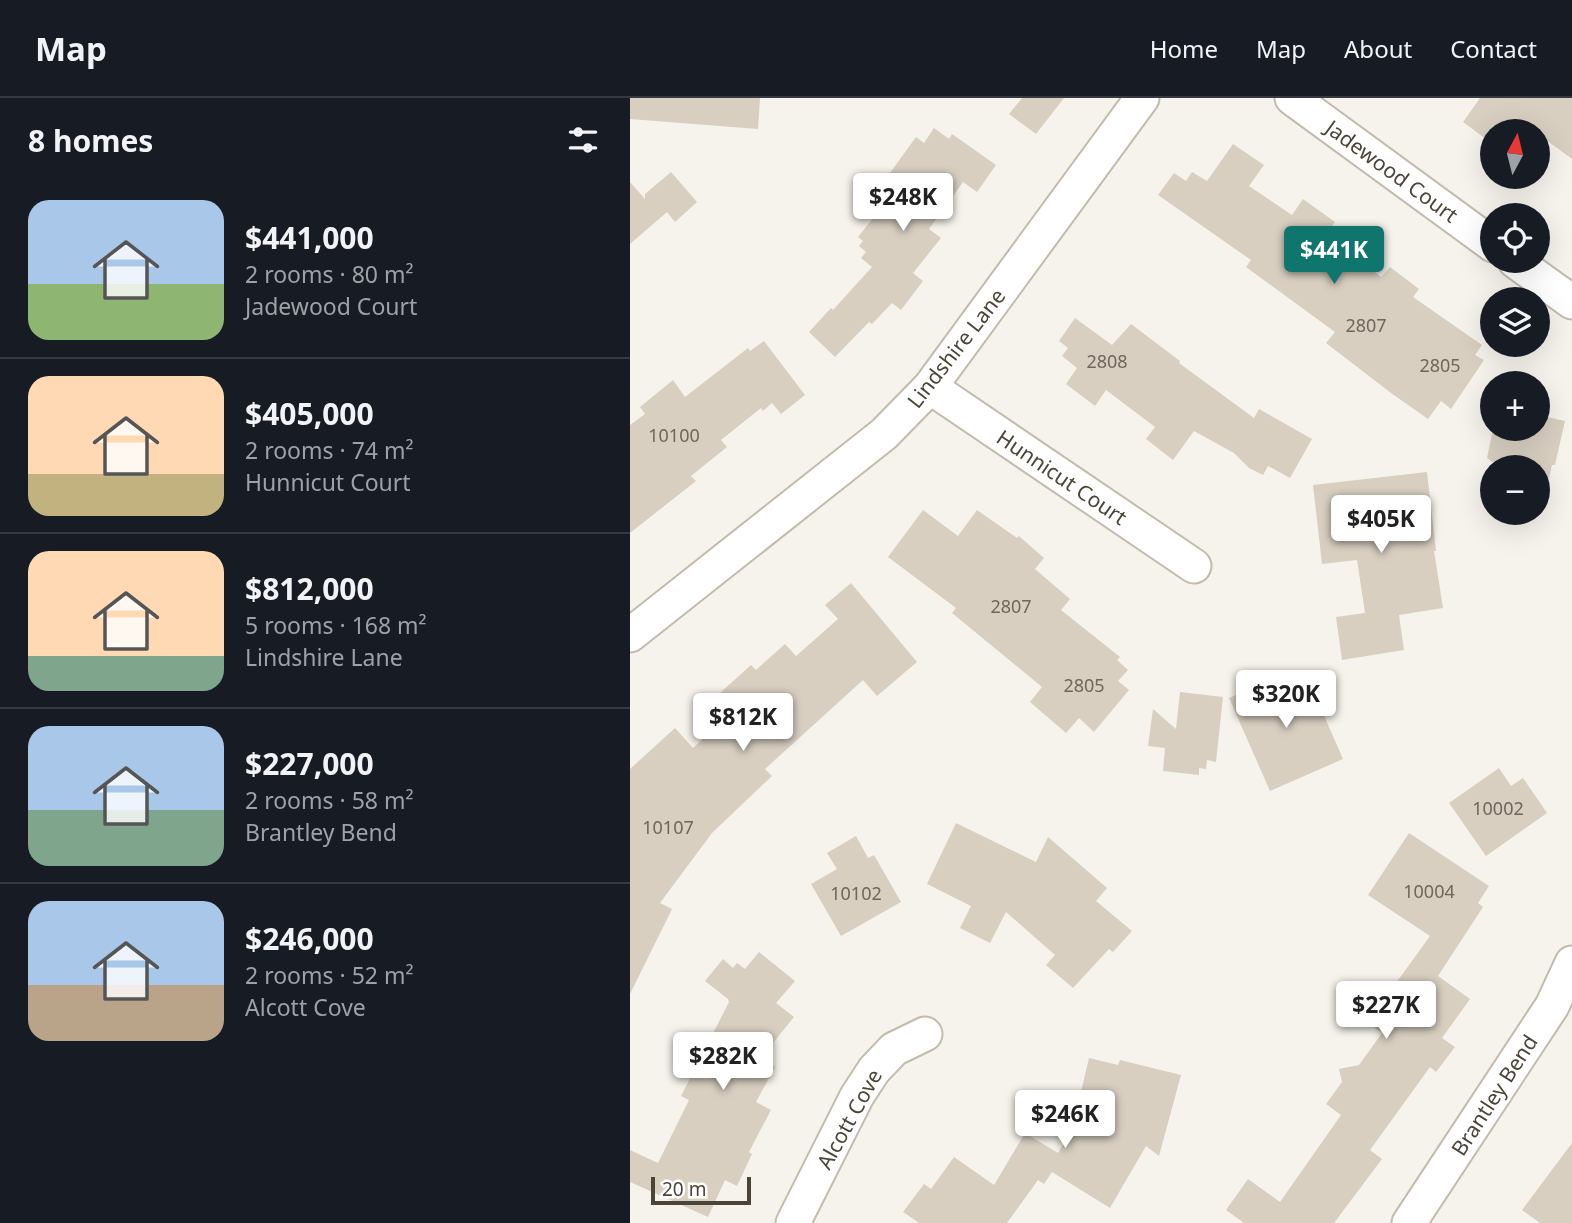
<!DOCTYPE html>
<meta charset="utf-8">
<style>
body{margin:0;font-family:"Noto Sans",sans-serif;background:#20242c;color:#f1f3f6;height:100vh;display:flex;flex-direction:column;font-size:26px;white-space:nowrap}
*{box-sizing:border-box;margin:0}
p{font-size:23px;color:#9ea1a6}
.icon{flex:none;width:38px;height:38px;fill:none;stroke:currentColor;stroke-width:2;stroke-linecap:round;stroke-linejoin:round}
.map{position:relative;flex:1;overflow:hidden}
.sheet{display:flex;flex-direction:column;background:#171b24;width:630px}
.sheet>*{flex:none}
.needle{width:46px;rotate:7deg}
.tools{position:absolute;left:850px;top:21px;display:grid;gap:14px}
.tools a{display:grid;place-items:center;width:70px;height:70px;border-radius:50%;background:#171b24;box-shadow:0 7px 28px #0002;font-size:35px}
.scale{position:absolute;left:21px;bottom:18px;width:100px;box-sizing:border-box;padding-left:7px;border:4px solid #4b4439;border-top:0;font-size:19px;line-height:24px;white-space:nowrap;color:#4b4439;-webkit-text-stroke:5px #fff;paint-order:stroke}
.price{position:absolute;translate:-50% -60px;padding:0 16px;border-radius:7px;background:#fff;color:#222;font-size:23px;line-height:46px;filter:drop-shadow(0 2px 4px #0008)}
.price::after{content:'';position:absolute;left:50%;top:42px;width:21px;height:16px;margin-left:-10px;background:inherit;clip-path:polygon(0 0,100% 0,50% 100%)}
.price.selected{background:#0f766e;color:#fff}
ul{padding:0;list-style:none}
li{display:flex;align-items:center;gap:21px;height:175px;padding:0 28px}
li+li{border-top:2px solid #363941}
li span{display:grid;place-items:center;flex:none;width:196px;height:140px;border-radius:21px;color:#555}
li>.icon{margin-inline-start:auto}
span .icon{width:84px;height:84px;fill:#fffc;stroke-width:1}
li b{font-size:30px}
h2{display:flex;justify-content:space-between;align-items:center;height:84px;padding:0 28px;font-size:30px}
header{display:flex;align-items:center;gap:42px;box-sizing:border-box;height:98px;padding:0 35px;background:#171b24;border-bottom:2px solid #363941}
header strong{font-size:33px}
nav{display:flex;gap:38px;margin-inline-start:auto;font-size:24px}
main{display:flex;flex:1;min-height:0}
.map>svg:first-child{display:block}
.building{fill:#d8cfc1}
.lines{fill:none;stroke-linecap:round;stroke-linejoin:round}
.minor-casing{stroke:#c2bbae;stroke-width:37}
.minor{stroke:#fff;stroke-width:33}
.labels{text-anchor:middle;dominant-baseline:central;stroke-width:6;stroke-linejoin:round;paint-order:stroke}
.number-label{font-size:18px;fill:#6e675b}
.street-label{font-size:21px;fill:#4b4439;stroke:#fff}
</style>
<header>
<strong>Map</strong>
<nav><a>Home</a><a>Map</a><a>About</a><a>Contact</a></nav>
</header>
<main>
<section class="sheet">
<h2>8 homes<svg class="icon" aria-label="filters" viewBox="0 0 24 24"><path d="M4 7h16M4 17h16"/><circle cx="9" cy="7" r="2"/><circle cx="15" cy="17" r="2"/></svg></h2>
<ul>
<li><span style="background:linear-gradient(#a9c7e8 60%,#8fb573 0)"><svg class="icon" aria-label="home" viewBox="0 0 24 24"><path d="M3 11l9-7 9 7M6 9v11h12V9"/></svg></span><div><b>$441,000</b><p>2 rooms · 80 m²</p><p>Jadewood Court</p></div></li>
<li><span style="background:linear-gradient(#ffd9b3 70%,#c2b280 0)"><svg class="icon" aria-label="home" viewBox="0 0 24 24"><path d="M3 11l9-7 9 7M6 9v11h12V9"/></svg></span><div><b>$405,000</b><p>2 rooms · 74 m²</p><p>Hunnicut Court</p></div></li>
<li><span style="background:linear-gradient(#ffd9b3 75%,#7fa58c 0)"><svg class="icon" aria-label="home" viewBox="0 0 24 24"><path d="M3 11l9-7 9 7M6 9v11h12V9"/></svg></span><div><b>$812,000</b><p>5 rooms · 168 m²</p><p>Lindshire Lane</p></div></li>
<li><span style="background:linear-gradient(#a9c7e8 60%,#7fa58c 0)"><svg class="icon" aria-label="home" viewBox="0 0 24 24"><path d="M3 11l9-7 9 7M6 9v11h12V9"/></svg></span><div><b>$227,000</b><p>2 rooms · 58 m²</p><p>Brantley Bend</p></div></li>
<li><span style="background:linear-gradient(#a9c7e8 60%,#b9a48a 0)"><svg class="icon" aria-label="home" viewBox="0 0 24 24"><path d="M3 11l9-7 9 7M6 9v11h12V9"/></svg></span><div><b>$246,000</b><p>2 rooms · 52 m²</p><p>Alcott Cove</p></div></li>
</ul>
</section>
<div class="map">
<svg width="942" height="1125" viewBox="0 0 942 1125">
<rect width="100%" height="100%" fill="#f6f3ec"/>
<!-- building -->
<g class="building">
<path d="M 0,0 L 130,0 L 128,31 L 0,21 Z"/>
<path d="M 392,0 L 434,0 L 406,36 L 379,16 Z"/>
<path d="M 850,0 L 942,0 L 942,61 L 908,36 L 908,33 L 863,33 L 860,44 L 833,24 Z"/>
<path d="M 304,30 L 319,41 L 322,36 L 366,67 L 347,94 L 333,84 L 299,131 L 311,140 L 283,175 L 293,183 L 271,212 L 262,205 L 242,226 L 239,224 L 205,259 L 179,234 L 201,210 L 203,212 L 242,169 L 231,160 L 236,154 L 229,148 L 233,143 L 228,139 L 270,86 L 259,78 L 260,75 L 286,39 L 294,45 Z"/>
<path d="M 603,46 L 634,67 L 619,88 L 662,117 L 673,101 L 705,124 L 697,135 L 751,179 L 760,169 L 789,191 L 783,199 L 852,247 L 845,257 L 854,262 L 821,311 L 811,303 L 798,321 L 761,295 L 696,245 L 705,234 L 616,169 L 621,162 L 528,97 L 544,75 L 556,83 L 562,74 L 577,83 Z"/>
<path d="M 41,74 L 67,104 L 45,124 L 37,114 L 0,146 L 0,84 L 15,101 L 15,96 Z"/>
<path d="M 445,220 L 482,247 L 501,226 L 550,263 L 549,265 L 624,320 L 629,311 L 682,341 L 660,380 L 638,368 L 633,377 L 619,370 L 604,355 L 564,333 L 543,362 L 516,341 L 525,329 L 476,292 L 465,308 L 436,286 L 447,270 L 432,258 L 438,250 L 429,243 Z"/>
<path d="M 134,243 L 175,297 L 151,316 L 142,305 L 133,313 L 131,310 L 91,342 L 97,349 L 61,378 L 66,383 L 0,435 L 0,327 L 15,316 L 10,309 L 43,282 L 55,299 L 118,250 L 120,253 Z"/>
<path d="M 908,317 L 935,323 L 925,367 L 922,367 L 911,416 L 905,415 L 908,415 L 908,369 L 869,369 L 857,360 L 863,331 L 908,331 Z"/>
<path d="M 797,374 L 806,453 L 804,453 L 813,510 L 769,517 L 774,552 L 712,562 L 706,519 L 735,515 L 727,462 L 692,466 L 683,387 Z"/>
<path d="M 293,412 L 328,438 L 347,412 L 387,440 L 389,438 L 414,460 L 405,471 L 440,501 L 431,512 L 490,559 L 487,562 L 498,572 L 488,583 L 499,592 L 464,634 L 449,620 L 436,635 L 400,604 L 412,589 L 322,515 L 326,510 L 258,459 Z"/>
<path d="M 221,485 L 287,564 L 247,598 L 233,582 L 135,671 L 142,678 L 82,735 L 30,805 L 42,811 L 0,896 L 0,671 L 45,630 L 63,650 L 106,611 L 91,594 L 121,567 L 126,572 L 155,546 L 166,558 L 208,521 L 195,507 Z"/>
<path d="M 675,574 L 713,661 L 640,693 L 599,600 L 629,587 L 632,593 Z"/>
<path d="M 550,594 L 593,599 L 586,664 L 577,662 L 576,671 L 569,670 L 569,677 L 533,673 L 535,650 L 518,648 L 523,611 L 546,631 Z"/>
<path d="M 869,670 L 881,688 L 893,680 L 917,715 L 856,758 L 819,705 Z"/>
<path d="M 326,725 L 406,764 L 418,739 L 477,790 L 466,803 L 502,833 L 483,854 L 479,851 L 443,890 L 416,867 L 425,857 L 376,814 L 360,845 L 330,830 L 341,808 L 297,786 Z"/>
<path d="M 779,735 L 859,788 L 848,805 L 853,809 L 808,878 L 840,901 L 812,940 L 825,949 L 806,974 L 800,969 L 740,1052 L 752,1061 L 704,1125 L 614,1125 L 596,1112 L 618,1081 L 650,1104 L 711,1017 L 696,1006 L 712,984 L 709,971 L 729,967 L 752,935 L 745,930 L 750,923 L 749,919 L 770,888 L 766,885 L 800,838 L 738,797 Z"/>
<path d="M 226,738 L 238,760 L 244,757 L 271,804 L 211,838 L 181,786 L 207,771 L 197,755 Z"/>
<path d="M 129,854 L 165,883 L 146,905 L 164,919 L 130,961 L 145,969 L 126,1004 L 141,1012 L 119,1054 L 122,1056 L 107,1088 L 95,1082 L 78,1119 L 0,1084 L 0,1052 L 28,1065 L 59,1002 L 51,998 L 99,904 L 98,901 L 75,883 L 93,861 L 103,870 L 107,865 L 115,871 Z"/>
<path d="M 459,960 L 488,967 L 490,962 L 551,977 L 529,1058 L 516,1048 L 480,1110 L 422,1074 L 414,1086 L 408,1082 L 377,1125 L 289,1125 L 273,1114 L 294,1086 L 301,1091 L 324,1059 L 364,1087 L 395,1035 L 428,1055 L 461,1000 L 450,998 Z"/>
<path d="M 942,1045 L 942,1125 L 910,1125 L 892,1112 Z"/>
</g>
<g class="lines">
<defs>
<g id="minor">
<path d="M 662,0 L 863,147"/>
<path d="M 885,163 L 942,204"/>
<path d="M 300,289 L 564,468"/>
<path d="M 0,537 L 254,336 L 300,289 L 512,0"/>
<path d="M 163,1125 L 227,998 L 244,972 L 264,951 L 295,936"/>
<path d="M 779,1125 L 922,908 L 942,865"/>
</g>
</defs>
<!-- minor casing -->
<use href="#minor" class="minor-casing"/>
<!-- minor -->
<use href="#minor" class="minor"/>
</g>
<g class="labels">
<!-- number labels -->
<g class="number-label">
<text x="736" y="227">2807</text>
<text x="477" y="263">2808</text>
<text x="810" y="267">2805</text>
<text x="44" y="337">10100</text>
<text x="381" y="508">2807</text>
<text x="454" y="587">2805</text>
<text x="868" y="710">10002</text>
<text x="38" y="729">10107</text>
<text x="799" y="793">10004</text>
<text x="226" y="795">10102</text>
</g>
<!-- street labels -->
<g class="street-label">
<text transform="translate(762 73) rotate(36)">Jadewood Court</text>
<text transform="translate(326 250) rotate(-52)">Lindshire Lane</text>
<text transform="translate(432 379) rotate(34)">Hunnicut Court</text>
<text transform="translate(864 997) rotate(-57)">Brantley Bend</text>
<text transform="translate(219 1021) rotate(-61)">Alcott Cove</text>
</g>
</g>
</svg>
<div class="tools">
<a><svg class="needle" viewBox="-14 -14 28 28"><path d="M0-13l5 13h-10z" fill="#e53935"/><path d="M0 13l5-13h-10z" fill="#9ea1a6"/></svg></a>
<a><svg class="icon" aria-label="locate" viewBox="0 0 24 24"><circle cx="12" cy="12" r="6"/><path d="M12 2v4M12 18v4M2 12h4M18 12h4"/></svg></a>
<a><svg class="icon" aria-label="layers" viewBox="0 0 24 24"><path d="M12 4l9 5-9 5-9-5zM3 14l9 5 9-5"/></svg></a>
<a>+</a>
<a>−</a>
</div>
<div class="scale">20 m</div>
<b class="price" style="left:273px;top:135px">$248K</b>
<b class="price selected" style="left:704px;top:188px">$441K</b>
<b class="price" style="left:751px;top:457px">$405K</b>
<b class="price" style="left:656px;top:632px">$320K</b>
<b class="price" style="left:113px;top:655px">$812K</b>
<b class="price" style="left:756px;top:943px">$227K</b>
<b class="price" style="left:93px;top:994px">$282K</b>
<b class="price" style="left:435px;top:1052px">$246K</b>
</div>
</main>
